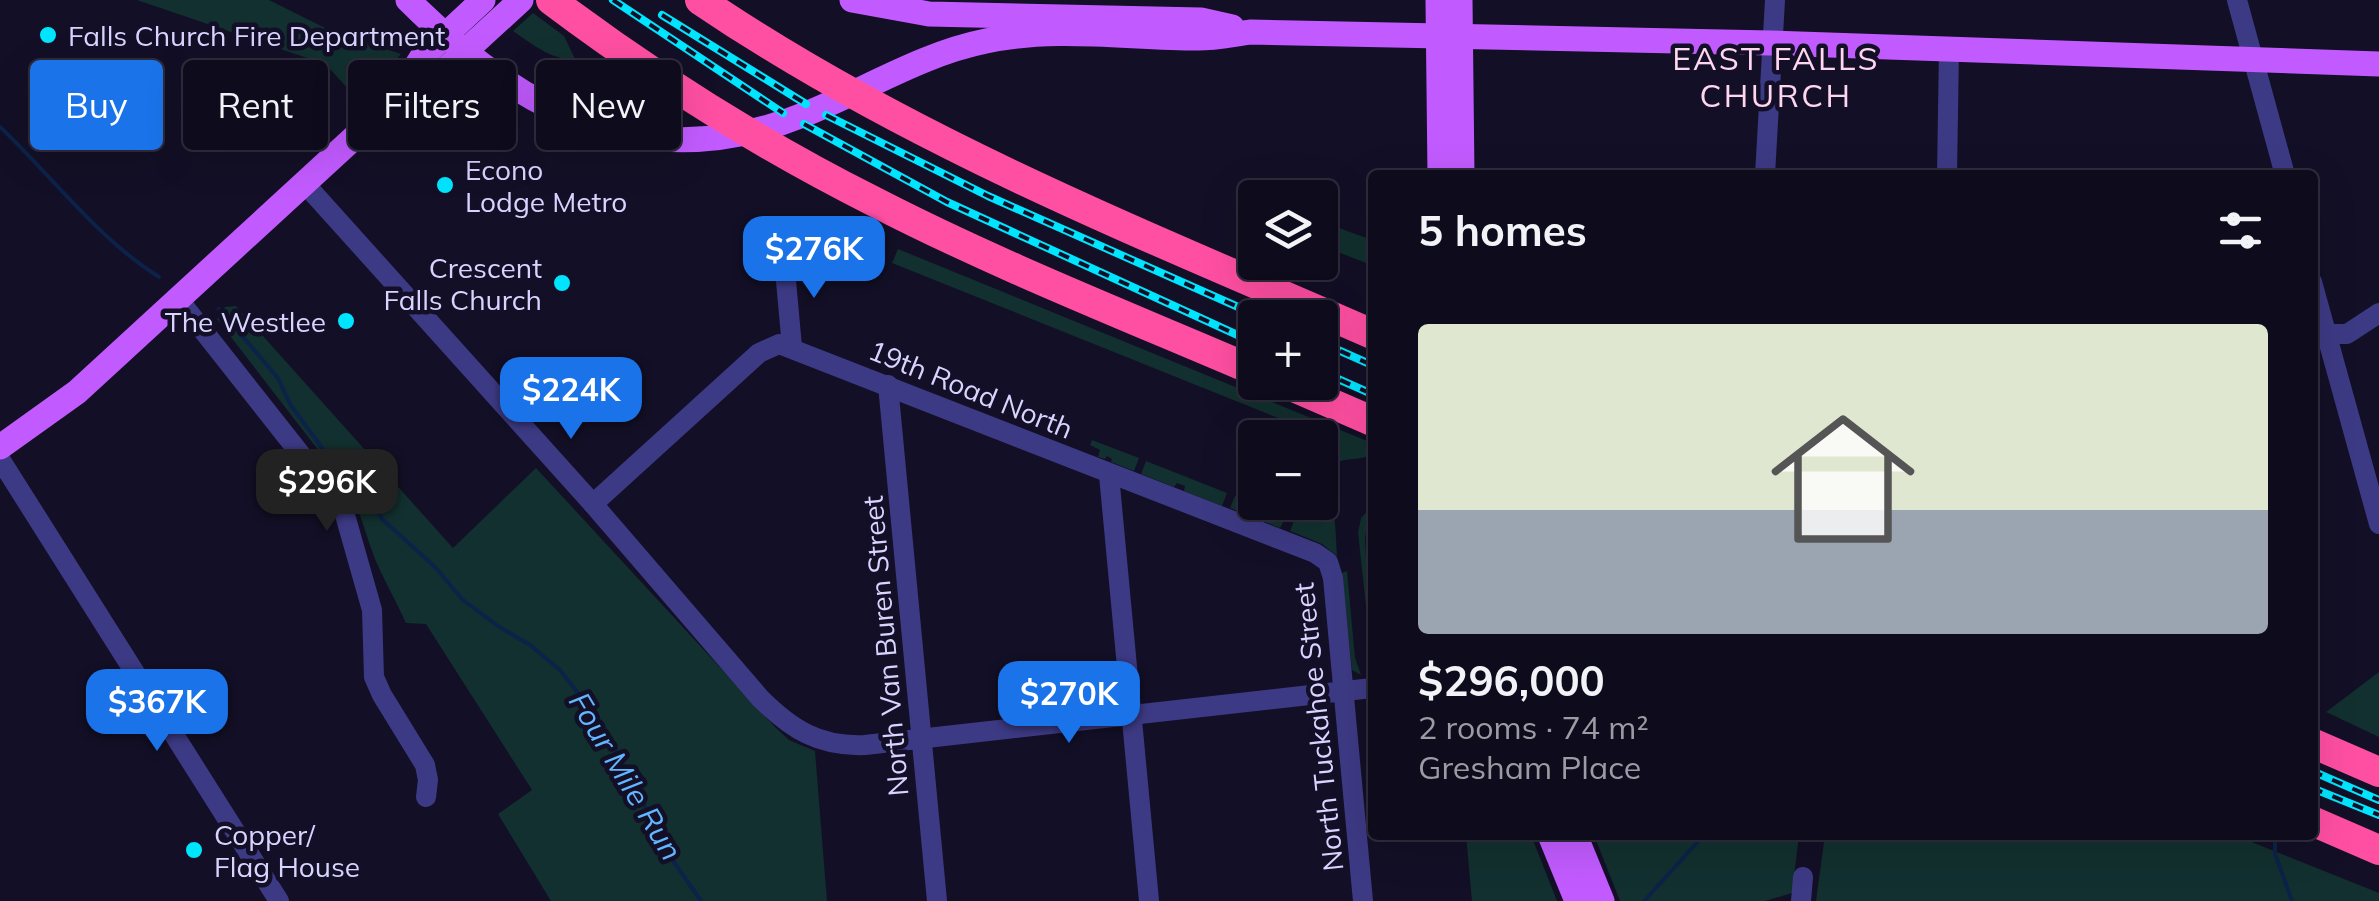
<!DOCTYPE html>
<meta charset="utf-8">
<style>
body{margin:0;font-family:Mulish,sans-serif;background:#171425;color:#f1f3f6;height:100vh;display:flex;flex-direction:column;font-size:38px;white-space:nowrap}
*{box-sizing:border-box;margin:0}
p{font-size:32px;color:#9b9ba3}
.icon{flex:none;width:55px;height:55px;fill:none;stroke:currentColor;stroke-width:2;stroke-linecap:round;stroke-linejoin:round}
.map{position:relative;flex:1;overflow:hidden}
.drawer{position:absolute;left:1368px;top:170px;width:950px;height:670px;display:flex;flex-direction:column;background:#0e0b1c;border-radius:10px;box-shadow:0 10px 40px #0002,0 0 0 2px #2e2b3b}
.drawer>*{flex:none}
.guide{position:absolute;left:30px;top:60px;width:950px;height:90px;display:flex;gap:20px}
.controls{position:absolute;left:1238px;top:180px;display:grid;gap:20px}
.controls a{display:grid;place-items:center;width:100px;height:100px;border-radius:10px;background:#0e0b1c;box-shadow:0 10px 40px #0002,0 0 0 2px #2e2b3b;font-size:50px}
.price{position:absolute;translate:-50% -85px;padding:0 22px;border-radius:20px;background:#1a73e8;color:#fff;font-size:32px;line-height:65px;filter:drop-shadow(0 2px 5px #0008)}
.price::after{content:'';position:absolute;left:50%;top:60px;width:30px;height:22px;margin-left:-15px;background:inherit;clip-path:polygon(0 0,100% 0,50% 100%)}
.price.current{background:#222;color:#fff}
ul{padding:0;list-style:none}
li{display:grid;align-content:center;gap:20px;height:530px;padding:0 50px}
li+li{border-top:2px solid #2e2b3b}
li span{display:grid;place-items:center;height:310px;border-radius:10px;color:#555}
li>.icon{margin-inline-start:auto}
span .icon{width:180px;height:180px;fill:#fffc;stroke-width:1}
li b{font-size:42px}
h2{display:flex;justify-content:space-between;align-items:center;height:120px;padding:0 50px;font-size:42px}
.tag{padding:0 35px;border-radius:10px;background:#0e0b1c;box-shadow:0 10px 40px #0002,0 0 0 2px #2e2b3b;font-size:35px;line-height:90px}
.tag.current{background:#1a73e8;color:#fff}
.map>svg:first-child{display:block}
.green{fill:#12302f}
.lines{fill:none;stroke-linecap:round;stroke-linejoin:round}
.stream{stroke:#0c2248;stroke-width:4}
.minor{stroke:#3d3a85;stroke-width:20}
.major{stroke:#c25bff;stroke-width:25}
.highway{stroke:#ff4fa3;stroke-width:30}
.rail-casing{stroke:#00e5ff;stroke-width:8}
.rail{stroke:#130f26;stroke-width:4;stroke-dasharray:11;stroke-linecap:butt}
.poi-dot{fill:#00e5ff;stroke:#130f26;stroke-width:4}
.labels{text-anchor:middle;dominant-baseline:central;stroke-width:9;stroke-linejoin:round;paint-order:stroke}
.poi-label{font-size:28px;fill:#d9d4ff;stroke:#130f26;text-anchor:start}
.street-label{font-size:28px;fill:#d9d4ff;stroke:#130f26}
.water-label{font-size:30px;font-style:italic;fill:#62b6ff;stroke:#130f26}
.quarter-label{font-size:32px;letter-spacing:2.5px;fill:#ffd6f0;stroke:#130f26}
</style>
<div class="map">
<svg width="2379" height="901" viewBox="0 0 2379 901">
<rect width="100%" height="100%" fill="#130f26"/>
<!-- green -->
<g class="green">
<path d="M 137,0 L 269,0 L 329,30 L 401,54 L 360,102 L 329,68 L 310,59 Z"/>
<path d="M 533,13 L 564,36 L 575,59 C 552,61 531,43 513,31 Z"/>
<path d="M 1320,214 L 1328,224 L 1372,240 L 1372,271 L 1366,263 L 1320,245 Z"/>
<path d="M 898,249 L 1372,443 L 1372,454 C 1360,462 1347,456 1334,464 C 1311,478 1331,497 1334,515 C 1336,528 1336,542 1337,556 L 1322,544 L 1290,531 L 1301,503 L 1320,502 L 1320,438 L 1315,437 L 1313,432 L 892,263 Z"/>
<path d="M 236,306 L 453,548 L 536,468 L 775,727 L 789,740 L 815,751 L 827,901 L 551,901 L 498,814 L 532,790 L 426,624 L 406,623 C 396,601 384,580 375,559 C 365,534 361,510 346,486 L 217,319 L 225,307 Z"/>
<path d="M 1092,440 L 1139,458 L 1134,471 L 1111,462 L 1112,459 L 1107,456 L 1105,459 L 1098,457 L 1100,450 L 1090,445 Z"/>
<path d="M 1146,461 L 1227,493 L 1222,506 L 1184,491 L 1185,486 L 1177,483 L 1174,487 L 1141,474 Z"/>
<path d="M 1235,496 L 1277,513 L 1281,503 L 1293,503 L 1280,528 L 1255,518 L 1256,515 L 1249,512 L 1247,515 L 1230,508 Z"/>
<path d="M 1372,506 L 1372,526 L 1366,531 L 1365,540 L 1372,662 L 1358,532 L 1361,518 Z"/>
<path d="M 1347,571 L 1355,658 L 1361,675 L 1352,670 L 1342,573 Z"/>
<path d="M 2379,672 L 2379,737 L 2326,712 Z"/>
<path d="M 1466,835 L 1531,835 L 1557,901 L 1472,901 Z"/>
<path d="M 1594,835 L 1799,835 L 1792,893 L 1765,901 L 1620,901 Z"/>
<path d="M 1825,835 L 2234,835 L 2379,893 L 2379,901 L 1816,901 Z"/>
</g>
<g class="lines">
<!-- stream -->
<g class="stream">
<path d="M 0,127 C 53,177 97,238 159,277"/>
<path d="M 219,309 L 278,378 L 290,404 L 328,456 L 349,479 L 370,492 L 382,519 L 435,567 L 463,600 L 498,626 L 530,645 L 560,670 L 602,724 L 674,862 L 701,901"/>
<path d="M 2275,843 L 2275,854 L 2292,901"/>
<path d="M 1644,901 L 1704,835"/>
</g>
<!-- minor -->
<g class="minor">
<path d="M 2237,0 L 2285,175"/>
<path d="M 1765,175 L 1775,0"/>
<path d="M 1947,175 L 1949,49"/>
<path d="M 306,185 L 593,504 L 760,698 C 791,729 819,747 865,745 L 1372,688"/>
<path d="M 784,259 L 792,347"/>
<path d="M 2312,282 L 2379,524"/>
<path d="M 179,300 L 343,508 L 372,610 L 374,677 L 382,695 L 425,765 L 428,780 L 426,797"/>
<path d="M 2317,334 L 2347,334 L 2379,313"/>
<path d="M 888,385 L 937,901"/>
<path d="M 0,459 L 279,901"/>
<path d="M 1109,475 L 1149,901"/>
<path d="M 593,504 L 759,353 L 779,344 L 1315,553 L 1328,562 L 1333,578 L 1363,901"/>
<path d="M 1801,901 L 1803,877"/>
</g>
<!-- major -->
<g class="major">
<path d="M 408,0 C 520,112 645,179 803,115 C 864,91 921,54 986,41 C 1056,26 1127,38 1198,38 C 1216,38 1234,34 1251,32 L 1770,43 L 2379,64"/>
<path d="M 852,0 L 929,14 L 1201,20 L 1232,27"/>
<path d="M 1438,0 L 1440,175"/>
<path d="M 1460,0 L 1462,175"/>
<path d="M 395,100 L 422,57 L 483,0"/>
<path d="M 0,447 L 77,392 L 395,100 L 436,78 L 521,0"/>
<path d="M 1550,835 L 1577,901"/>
<path d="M 1575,835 L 1602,901"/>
</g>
<!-- highway -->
<g class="highway">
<path d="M 551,0 C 652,76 760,144 873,201 C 997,265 1127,316 1255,371"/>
<path d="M 700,0 C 909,142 1143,234 1372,334"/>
<path d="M 1282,382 L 1372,421"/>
<path d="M 2312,743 L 2379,772"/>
<path d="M 2312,821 L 2379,850"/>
</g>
<defs>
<g id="rail">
<path d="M 613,0 L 783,113"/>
<path d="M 662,15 L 806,104"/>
<path d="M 826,115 L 988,196 L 1263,318"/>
<path d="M 804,124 L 947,202 L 1255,343"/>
<path d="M 1320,342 L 1372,365"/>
<path d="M 1320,371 L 1372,394"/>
<path d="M 2312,771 L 2379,800"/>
<path d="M 2312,788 L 2379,815"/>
</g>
</defs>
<!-- rail casing -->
<use href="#rail" class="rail-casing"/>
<!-- rail -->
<use href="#rail" class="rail"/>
</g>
<!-- markers -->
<g class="poi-dot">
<circle cx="48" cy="35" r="10"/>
<circle cx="445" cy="185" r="10"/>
<circle cx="562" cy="283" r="10"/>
<circle cx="346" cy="321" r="10"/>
<circle cx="194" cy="850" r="10"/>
</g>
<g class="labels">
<!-- poi labels -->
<g class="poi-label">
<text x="68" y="35">Falls Church Fire Department</text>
<text x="465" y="169">Econo<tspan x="465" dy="32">Lodge Metro</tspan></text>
<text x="542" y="267" text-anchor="end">Crescent<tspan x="542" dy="32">Falls Church</tspan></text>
<text x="326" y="321" text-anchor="end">The Westlee</text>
<text x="214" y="834">Copper/<tspan x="214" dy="32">Flag House</tspan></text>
</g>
<!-- street labels -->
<g class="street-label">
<text transform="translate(971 389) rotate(22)">19th Road North</text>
<text transform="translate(885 646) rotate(-95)">North Van Buren Street</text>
<text transform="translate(1318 727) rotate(-96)">North Tuckahoe Street</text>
</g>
<!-- water labels -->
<g class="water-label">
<text transform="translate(626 776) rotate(59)">Four Mile Run</text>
</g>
<!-- quarter labels -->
<g class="quarter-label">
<text x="1776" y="58">EAST FALLS<tspan x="1776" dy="37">CHURCH</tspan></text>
</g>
</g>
</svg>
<div class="controls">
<a><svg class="icon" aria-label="layers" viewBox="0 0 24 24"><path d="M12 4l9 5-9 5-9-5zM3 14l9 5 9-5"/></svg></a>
<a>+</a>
<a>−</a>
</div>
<b class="price" style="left:814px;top:301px">$276K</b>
<b class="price" style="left:571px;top:442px">$224K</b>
<b class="price current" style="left:327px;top:534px">$296K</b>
<b class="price" style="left:1069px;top:746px">$270K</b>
<b class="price" style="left:157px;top:754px">$367K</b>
<div class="guide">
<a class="tag current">Buy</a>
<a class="tag">Rent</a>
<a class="tag">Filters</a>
<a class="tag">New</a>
</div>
<section class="drawer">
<h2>5 homes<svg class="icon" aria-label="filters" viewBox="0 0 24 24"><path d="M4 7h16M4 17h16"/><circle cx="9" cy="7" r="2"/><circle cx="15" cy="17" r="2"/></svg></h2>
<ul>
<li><span style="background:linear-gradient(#dfe7d0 60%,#9aa5b1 0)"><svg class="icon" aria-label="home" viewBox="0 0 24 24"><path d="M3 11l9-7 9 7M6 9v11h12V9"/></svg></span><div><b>$296,000</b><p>2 rooms · 74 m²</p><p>Gresham Place</p></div></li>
</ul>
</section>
</div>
